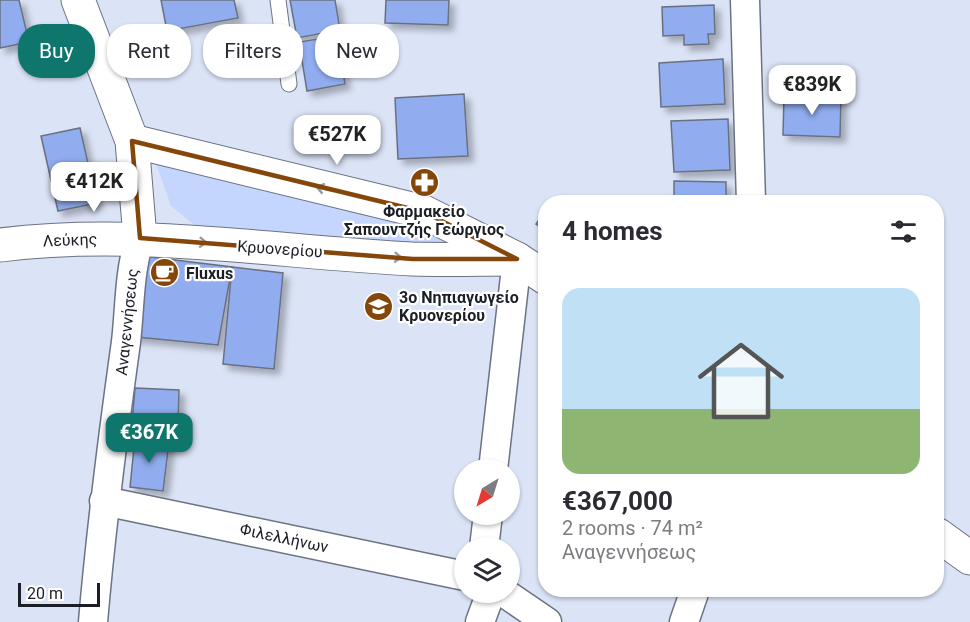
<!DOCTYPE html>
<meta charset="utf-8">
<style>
body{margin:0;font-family:Roboto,sans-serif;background:#f2f2f3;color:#2b2b33;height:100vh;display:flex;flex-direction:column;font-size:22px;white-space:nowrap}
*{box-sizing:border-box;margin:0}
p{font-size:20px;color:#7c7c81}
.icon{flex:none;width:33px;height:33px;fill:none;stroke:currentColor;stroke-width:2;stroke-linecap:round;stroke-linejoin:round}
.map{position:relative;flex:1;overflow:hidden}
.sheet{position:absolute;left:538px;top:195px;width:406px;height:402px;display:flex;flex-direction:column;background:#fff;border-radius:24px;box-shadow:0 2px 4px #0004}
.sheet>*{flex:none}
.hud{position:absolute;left:18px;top:24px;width:430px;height:54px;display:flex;gap:12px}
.needle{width:39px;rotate:218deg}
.tools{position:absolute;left:454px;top:459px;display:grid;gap:12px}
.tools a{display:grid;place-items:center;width:66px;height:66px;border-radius:50%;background:#fff;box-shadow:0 2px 4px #0004;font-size:30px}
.scale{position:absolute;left:18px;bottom:15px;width:82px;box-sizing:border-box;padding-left:6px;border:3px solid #1b1e25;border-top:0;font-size:16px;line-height:21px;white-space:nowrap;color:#1b1e25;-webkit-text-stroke:4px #fff;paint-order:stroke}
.price{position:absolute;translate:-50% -51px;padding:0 14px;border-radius:12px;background:#fff;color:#222;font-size:20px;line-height:39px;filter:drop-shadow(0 2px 3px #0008)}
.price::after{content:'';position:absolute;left:50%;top:36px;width:18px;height:14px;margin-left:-9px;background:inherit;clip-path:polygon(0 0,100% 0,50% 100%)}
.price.current{background:#0f766e;color:#fff}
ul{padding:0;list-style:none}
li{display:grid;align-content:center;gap:12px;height:318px;padding:0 24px}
li span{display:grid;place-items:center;height:186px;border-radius:18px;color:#555}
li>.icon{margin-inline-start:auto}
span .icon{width:108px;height:108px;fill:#fffc;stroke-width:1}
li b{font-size:26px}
h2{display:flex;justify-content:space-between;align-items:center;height:72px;padding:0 24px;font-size:26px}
.chip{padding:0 21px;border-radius:24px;background:#fff;box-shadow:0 2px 4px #0004;font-size:21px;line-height:54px}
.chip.current{background:#0f766e;color:#fff}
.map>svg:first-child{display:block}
.green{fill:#c4d6fe}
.building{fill:#91adef;stroke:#697181;stroke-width:1.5;filter:url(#shadow)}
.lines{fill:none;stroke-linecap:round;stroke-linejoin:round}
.lane-casing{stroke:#6c7384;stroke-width:17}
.street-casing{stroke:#6c7384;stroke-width:31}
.secondary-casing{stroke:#6c7384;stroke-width:35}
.lane{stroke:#fff;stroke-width:15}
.street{stroke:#fff;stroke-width:28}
.secondary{stroke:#fff;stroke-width:33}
.oneway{stroke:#989a9d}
.marked{fill:none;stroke:#85460a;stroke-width:4.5;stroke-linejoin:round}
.labels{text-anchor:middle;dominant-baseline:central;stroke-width:4.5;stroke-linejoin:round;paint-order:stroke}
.poi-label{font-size:16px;font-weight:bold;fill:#1b1e25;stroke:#fff;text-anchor:start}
.street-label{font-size:16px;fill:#1b1e25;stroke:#fff}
</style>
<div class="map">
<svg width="970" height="622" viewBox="0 0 970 622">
<defs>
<filter id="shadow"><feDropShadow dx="5.5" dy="5.5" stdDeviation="3" flood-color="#0004"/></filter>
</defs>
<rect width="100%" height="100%" fill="#dbe3f6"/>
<!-- green -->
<path class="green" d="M 154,158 L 418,224 L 469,254 L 197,227 L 171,206 Z"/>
<!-- building -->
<g class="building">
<path d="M 0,0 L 19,0 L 29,42 L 0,48 Z"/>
<path d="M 161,0 L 234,0 L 238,18 L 167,31 Z"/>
<path d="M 290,0 L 335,0 L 340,30 L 297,38 Z"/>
<path d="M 386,0 L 449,0 L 448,25 L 385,23 Z"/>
<path d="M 714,5 L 715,34 L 708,34 L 709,44 L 684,45 L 684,35 L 663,36 L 662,7 Z"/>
<path d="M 337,36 L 345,84 L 307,91 L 299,42 Z"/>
<path d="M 723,59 L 725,104 L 661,107 L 659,63 Z"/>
<path d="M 464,94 L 468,156 L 398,159 L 395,98 Z"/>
<path d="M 784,95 L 841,96 L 840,137 L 783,135 Z"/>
<path d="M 728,119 L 730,170 L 674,172 L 671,121 Z"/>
<path d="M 80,128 L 97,203 L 58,211 L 41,136 Z"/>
<path d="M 674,181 L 726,182 L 726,202 L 674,202 Z"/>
<path d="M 546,210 L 546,231 L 536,224 Z"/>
<path d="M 134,255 L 232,267 L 218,345 L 126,336 Z"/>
<path d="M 232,267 L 283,273 L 274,369 L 223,364 Z"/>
<path d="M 135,388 L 179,390 L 178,426 L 132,423 Z"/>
<path d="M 135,438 L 169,442 L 163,491 L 130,487 Z"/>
</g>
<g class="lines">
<defs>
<path id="lane" d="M 278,0 L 289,84"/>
<g id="street">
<path d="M 745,0 L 751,202"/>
<path d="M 493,470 L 517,259"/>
<path d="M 104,501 L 465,576"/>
<path d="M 484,548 L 488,514"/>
<path d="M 503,592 L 547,622"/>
<path d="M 93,622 C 101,528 113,435 126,342 C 130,307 129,271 140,238"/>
<path d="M 480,622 L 491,592"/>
<path d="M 684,622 L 695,590"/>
</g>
<g id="secondary">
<path d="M 78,0 L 132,141 L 140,238"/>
<path d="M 132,141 L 424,212 L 517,259 L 546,278"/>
<path d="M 0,245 C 138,228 275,252 412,259 C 447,260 482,259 517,259"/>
<path d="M 938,535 L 970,558"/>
</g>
</defs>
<!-- lane casing -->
<use href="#lane" class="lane-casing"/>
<!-- street casing -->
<use href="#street" class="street-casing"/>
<!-- secondary casing -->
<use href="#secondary" class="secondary-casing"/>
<!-- lane -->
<use href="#lane" class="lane"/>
<!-- street -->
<use href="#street" class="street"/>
<!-- secondary -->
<use href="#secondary" class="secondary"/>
</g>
<!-- one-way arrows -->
<defs><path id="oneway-shaft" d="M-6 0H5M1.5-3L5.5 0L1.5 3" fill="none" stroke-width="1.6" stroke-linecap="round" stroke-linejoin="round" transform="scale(1.5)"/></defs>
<g class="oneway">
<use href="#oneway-shaft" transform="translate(325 189) rotate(-167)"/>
<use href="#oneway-shaft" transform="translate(198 242) rotate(4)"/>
<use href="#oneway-shaft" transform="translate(393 257) rotate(4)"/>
</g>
<!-- marked area -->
<path class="marked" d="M 132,141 L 424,212 L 517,259 L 413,259 L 140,238 Z"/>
<!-- icons -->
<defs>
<symbol id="pharmacy-disc" viewBox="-11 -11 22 22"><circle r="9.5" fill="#85460a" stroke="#fff"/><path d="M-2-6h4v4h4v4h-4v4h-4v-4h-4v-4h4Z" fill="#fff"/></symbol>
<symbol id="cafe-disc" viewBox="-11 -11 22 22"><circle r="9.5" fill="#85460a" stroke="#fff"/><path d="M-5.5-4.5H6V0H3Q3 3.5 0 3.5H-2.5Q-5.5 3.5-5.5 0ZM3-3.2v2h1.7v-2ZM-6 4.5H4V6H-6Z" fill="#fff"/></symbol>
<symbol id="school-disc" viewBox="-11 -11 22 22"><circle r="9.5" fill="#85460a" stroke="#fff"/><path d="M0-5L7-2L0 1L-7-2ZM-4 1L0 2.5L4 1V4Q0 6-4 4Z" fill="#fff"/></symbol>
</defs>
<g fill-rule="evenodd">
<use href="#pharmacy-disc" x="408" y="166" width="33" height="33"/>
<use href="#cafe-disc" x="148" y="256" width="33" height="33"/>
<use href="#school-disc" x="362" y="290" width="33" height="33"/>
</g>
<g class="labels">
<!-- poi labels -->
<g class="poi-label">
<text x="424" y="211" text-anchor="middle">Φαρμακείο<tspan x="424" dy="18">Σαπουντζής Γεώργιος</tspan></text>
<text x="186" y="273">Fluxus</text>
<text x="399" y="297">3ο Νηπιαγωγείο<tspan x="399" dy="18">Κρυονερίου</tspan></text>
</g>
<!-- street labels -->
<g class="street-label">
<text transform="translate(70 240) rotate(-2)">Λεύκης</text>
<text transform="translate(280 249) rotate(4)">Κρυονερίου</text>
<text transform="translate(127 322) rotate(-84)">Αναγεννήσεως</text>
<text transform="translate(284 538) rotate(12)">Φιλελλήνων</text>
</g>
</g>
</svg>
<div class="tools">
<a><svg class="needle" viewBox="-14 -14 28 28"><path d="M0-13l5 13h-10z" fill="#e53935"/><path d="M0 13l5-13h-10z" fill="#7c7c81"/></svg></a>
<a><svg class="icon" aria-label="layers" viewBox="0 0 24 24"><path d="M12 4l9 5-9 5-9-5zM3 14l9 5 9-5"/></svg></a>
</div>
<div class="scale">20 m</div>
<b class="price" style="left:812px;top:116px">€839K</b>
<b class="price" style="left:337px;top:166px">€527K</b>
<b class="price" style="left:94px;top:213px">€412K</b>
<b class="price current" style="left:149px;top:464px">€367K</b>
<div class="hud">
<a class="chip current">Buy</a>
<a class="chip">Rent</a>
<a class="chip">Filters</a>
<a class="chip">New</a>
</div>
<section class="sheet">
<h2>4 homes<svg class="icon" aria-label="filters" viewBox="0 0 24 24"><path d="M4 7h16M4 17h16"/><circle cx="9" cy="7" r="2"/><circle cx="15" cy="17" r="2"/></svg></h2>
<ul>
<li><span style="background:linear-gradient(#bfe0f5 65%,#8fb573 0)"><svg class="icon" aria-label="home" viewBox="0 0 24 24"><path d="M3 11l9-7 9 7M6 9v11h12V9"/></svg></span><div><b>€367,000</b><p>2 rooms · 74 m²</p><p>Αναγεννήσεως</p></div></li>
</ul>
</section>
</div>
